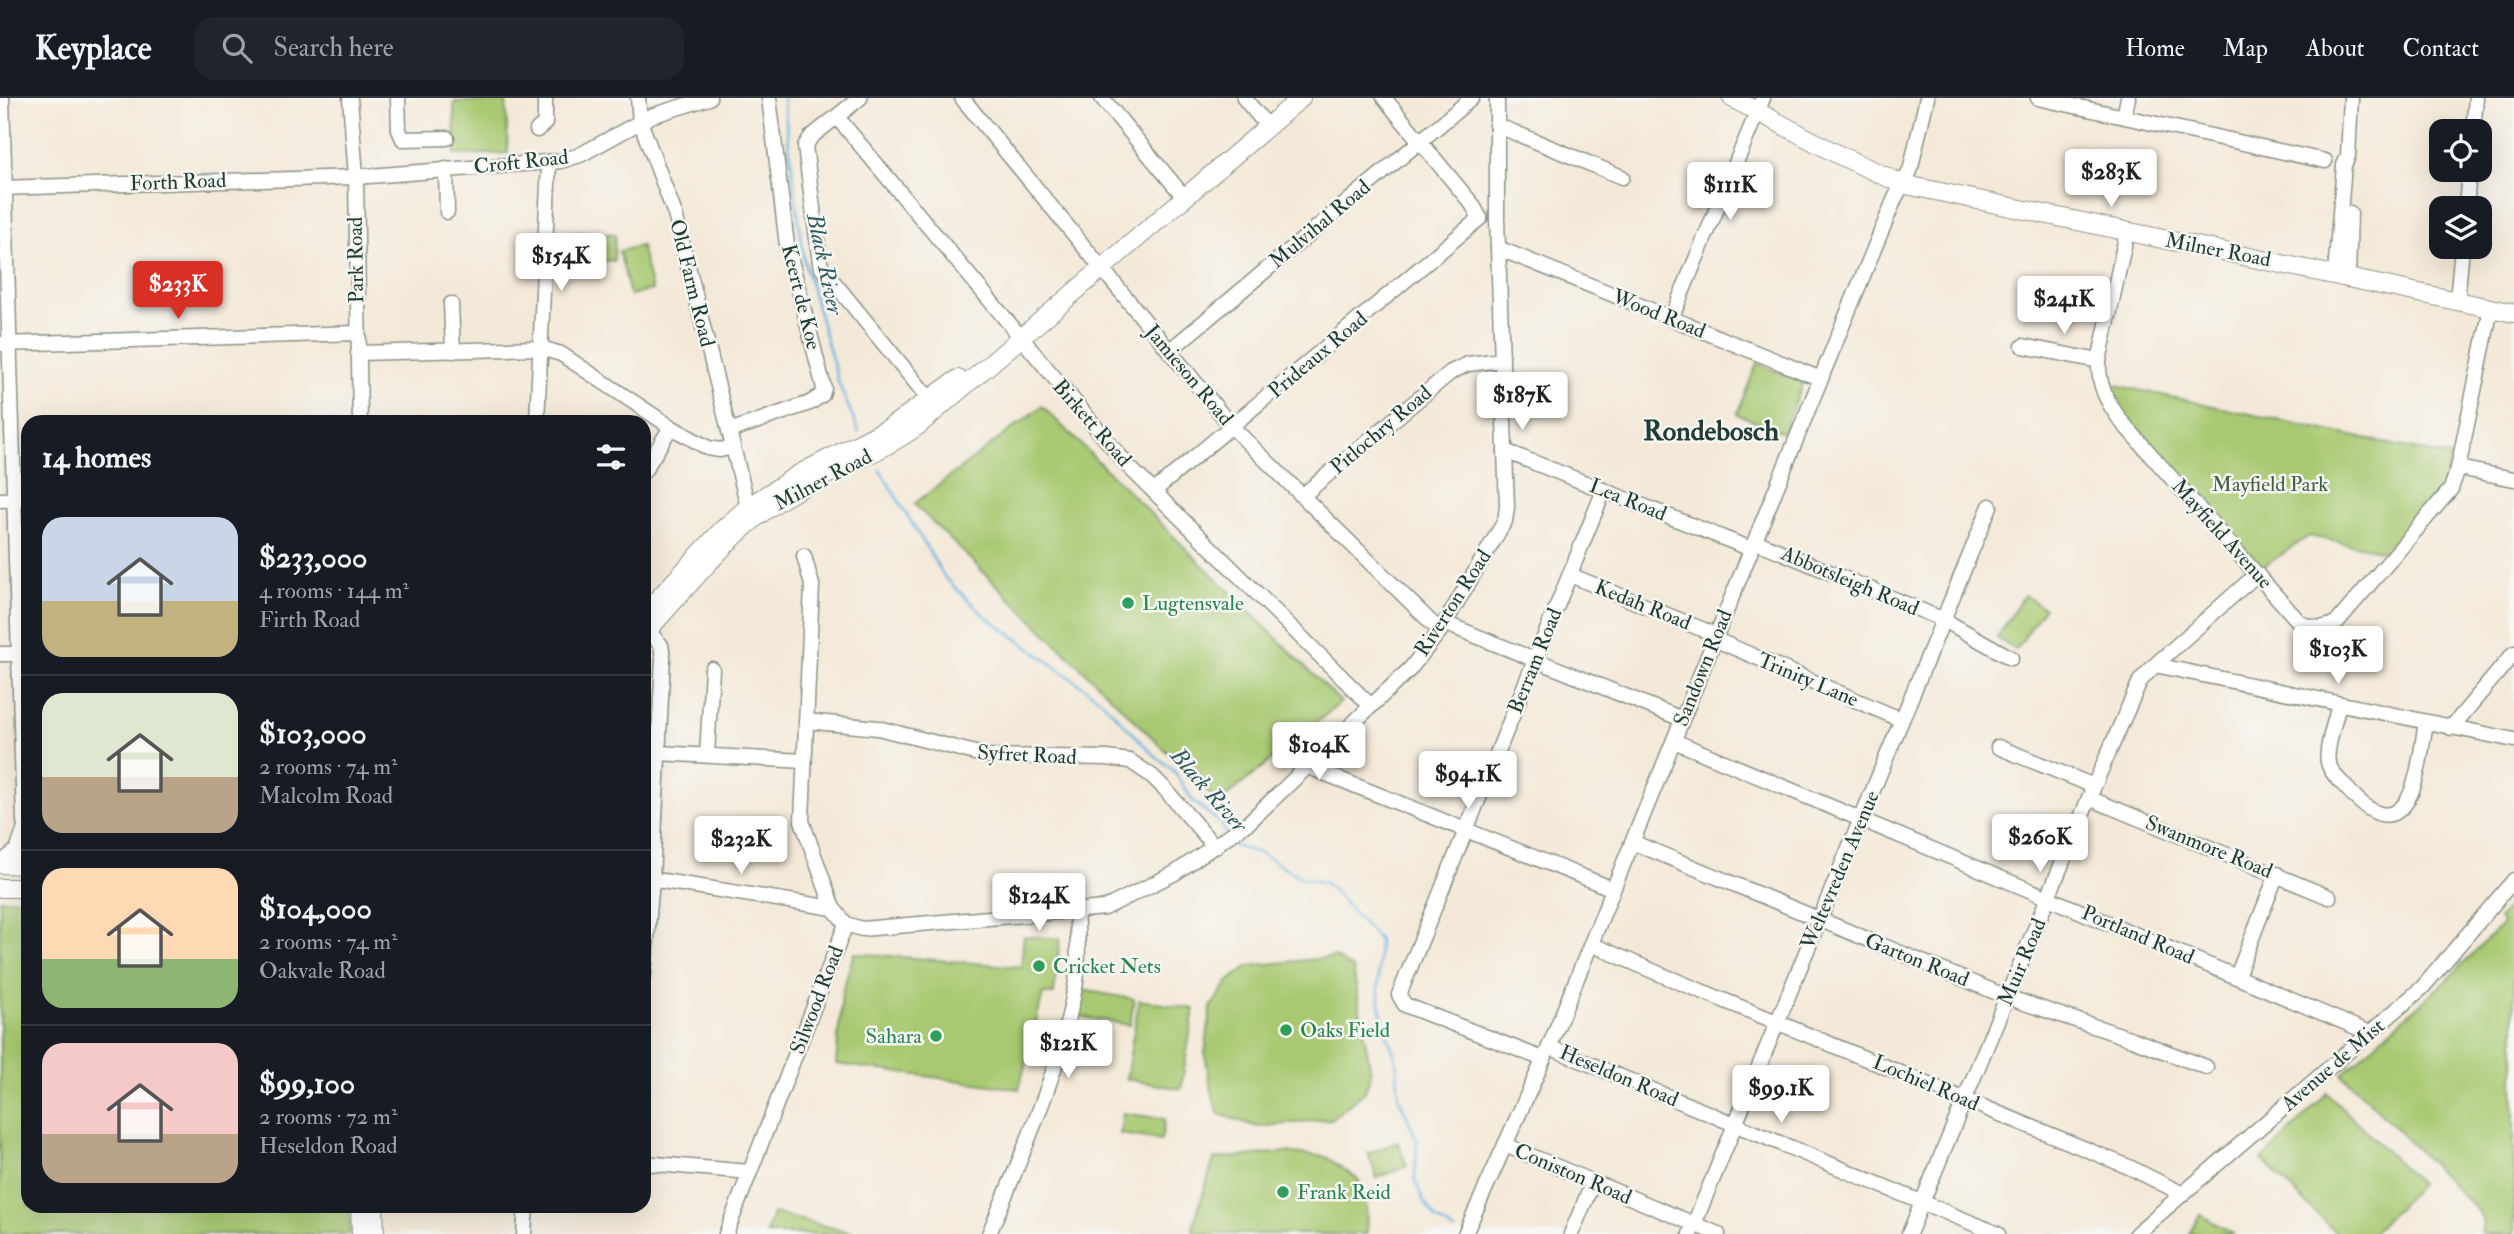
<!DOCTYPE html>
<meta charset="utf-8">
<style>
body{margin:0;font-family:"IM FELL Double Pica",serif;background:#20242c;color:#f1f3f6;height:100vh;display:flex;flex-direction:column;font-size:26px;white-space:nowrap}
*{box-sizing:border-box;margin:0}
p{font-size:23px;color:#9ea1a6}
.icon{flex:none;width:38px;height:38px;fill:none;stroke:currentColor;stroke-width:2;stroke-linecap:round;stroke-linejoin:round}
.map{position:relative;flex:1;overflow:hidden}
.sheet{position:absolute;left:21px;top:317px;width:630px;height:798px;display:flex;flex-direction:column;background:#171b24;border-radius:21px;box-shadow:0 7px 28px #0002}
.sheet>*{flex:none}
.tools{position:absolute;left:2429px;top:21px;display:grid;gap:14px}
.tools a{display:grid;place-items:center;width:63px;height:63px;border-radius:14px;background:#171b24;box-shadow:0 7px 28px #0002;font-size:35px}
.price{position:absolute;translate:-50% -60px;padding:0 16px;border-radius:7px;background:#fff;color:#222;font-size:23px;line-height:46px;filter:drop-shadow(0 2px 4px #0008)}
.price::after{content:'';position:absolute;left:50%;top:42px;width:21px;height:16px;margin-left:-10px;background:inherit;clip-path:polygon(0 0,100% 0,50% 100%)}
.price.current{background:#d93025;color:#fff}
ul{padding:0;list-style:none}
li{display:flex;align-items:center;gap:21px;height:175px;padding:0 21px}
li+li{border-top:2px solid #363941}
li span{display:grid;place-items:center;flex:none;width:196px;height:140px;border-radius:21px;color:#555}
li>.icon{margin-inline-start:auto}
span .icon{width:84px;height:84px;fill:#fffc;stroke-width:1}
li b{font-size:30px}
h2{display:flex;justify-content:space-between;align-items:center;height:84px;padding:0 21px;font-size:30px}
header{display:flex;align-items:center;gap:42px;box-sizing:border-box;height:98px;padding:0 35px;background:#171b24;border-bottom:2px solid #363941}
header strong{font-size:33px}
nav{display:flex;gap:38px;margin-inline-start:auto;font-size:24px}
.search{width:490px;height:63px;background:#20242c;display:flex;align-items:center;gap:18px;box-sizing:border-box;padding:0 24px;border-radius:21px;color:#9ea1a6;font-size:26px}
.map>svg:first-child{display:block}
.green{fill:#a8c971;stroke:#648352;stroke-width:2}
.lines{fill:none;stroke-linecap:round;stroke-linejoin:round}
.stream{stroke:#6ab4e2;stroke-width:2.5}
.minor-casing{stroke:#8a9386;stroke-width:17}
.major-casing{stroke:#8a9386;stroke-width:20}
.minor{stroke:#fff;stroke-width:14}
.major{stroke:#fff;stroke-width:18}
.leisure-dot{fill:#2e9e5b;stroke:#f6f6f2;stroke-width:2.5}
.labels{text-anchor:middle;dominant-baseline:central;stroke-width:5;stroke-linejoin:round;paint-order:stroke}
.street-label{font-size:21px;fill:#1f3d34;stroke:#f6f6f2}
.park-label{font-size:21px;fill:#416043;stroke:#f6f6f2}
.leisure-label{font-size:21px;fill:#27864d;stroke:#f6f6f2;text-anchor:start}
.water-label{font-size:23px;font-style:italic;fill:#325b60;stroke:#f6f6f2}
.district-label{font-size:28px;font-weight:bold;fill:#1f3d34;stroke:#f6f6f2}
</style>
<header>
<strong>Keyplace</strong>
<div class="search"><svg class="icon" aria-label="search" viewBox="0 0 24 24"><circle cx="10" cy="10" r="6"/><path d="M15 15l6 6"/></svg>Search here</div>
<nav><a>Home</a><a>Map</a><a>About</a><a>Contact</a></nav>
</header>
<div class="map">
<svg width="2514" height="1136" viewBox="0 0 2514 1136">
<rect width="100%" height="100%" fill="#f6f6f2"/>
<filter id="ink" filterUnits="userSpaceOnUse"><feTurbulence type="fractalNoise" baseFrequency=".0143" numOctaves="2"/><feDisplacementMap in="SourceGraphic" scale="14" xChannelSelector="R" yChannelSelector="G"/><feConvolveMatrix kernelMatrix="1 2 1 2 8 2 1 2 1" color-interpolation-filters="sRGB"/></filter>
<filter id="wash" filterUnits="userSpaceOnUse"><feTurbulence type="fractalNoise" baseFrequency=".00686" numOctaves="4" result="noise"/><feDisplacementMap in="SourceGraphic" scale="28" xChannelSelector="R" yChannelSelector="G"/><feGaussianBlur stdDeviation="1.57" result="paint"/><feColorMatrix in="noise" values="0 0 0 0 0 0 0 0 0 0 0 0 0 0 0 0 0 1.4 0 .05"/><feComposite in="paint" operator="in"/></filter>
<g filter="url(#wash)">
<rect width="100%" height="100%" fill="#f4e9d8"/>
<!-- green -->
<g class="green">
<path d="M 506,3 L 508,55 L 455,57 L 454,4 Z"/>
<path d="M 564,134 L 615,136 L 614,163 L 562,160 Z"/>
<path d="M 641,148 L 652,192 L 630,197 L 619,153 Z"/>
<path d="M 1757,265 L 1803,284 L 1783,335 L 1737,316 Z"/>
<path d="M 2106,285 L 2450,359 L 2445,383 L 2390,454 L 2309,438 L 2260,471 L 2122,317 Z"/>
<path d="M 1042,308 L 1341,604 L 1219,705 L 914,406 Z"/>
<path d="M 2024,497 L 2044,510 L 2016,552 L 1997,540 Z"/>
<path d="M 0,801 L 28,801 L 28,1108 L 350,1108 L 350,1136 L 0,1136 Z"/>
<path d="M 2514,802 L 2514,1136 L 2481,1136 L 2483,1123 L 2479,1114 L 2342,976 L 2447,882 L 2502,826 L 2498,821 Z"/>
<path d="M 1024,838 L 1060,841 L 1054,896 L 1043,896 L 1019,991 L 836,966 L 842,895 L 854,855 L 1021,869 Z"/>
<path d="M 1335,859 L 1353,871 L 1371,975 L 1365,994 L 1331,1021 L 1258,1029 L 1219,1016 L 1213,1000 L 1205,956 L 1211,909 L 1229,883 L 1249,868 Z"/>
<path d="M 1082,892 L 1134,901 L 1130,927 L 1077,918 Z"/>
<path d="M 1139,902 L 1194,911 L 1181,991 L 1126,981 Z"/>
<path d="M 2327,995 L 2420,1086 L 2372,1136 L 2337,1136 L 2262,1062 Z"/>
<path d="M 1123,1015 L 1165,1021 L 1161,1042 L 1120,1036 Z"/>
<path d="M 1398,1044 L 1407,1068 L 1377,1080 L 1368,1055 Z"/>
<path d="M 1286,1054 L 1326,1059 L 1359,1082 L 1366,1106 L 1367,1136 L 1194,1136 L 1193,1128 L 1214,1061 Z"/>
<path d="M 773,1115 L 857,1136 L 766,1136 Z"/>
<path d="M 2200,1116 L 2233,1136 L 2189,1136 Z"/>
</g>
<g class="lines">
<!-- stream -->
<g class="stream">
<path d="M 783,0 L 804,163 L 839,286 L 859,334"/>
<path d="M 880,372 L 945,480 L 984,517 L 1100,601 L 1152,655 L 1174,673 L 1193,703 L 1221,726 L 1225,735"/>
<path d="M 1230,744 L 1231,747 L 1262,756 L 1302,780 L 1326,785 L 1379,842 L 1378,890 L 1383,926 L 1396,961 L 1399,1000 L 1417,1042 L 1415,1081 L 1423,1102 L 1436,1121 L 1455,1133"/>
</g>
</g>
</g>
<g filter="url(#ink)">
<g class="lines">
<defs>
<g id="minor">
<path d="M 2,0 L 24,723 L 28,745"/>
<path d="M 350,0 L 356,79 L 360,324"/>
<path d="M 398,0 L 399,32 L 403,41 L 447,40"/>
<path d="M 638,0 L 640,23 L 675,116 L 748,409"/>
<path d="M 860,0 L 811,39 L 805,48 L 820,165 L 822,170 L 930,302"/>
<path d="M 962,0 L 1232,329 L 1440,533"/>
<path d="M 1102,0 L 1185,100"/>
<path d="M 1244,0 L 1268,29"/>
<path d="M 1384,0 L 1472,106 L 1480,120"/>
<path d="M 2038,0 L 2325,63"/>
<path d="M 2124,18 L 2128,0"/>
<path d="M 837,19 L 1129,369 L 1371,608"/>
<path d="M 1496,27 L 1622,79"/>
<path d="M 537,32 L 545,25 L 545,0"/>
<path d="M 2473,33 L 2476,0"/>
<path d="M 446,71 L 447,114"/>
<path d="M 0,90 L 356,79 L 561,63 L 580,57 L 651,18 L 709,0"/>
<path d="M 2466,110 L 2469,72"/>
<path d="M 2127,134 L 2099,263 C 2098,288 2107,304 2121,323 L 2300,525 C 2314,531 2325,532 2338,523 L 2451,391 L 2458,370 L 2491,210"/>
<path d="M 1498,150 L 1821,281"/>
<path d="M 2335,176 L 2344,67 L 2348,58 L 2351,0"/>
<path d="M 2348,179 L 2350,115"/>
<path d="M 2457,203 L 2462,149"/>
<path d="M 451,206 L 453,253"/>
<path d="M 1671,221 L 1763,0"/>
<path d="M 2,246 L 357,235"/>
<path d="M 2023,248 L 2099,263"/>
<path d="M 1169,253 L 1472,0"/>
<path d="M 358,255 L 541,250 L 561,256 L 671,329 L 708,350 L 720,352 L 733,349"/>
<path d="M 537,324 L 549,64"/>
<path d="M 729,333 L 810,305 L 822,297 L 824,290 L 787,147 L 769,0"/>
<path d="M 1505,353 L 1751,451"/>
<path d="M 2458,370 L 2514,381"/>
<path d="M 644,373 L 671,329"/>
<path d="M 1154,393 L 1480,120"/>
<path d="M 1302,398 L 1451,274 L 1468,266 L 1502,262"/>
<path d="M 0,402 L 28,401"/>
<path d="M 1755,443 L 1944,522 L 2011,560"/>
<path d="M 804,458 L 812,487 L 802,723 L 833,810 L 846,826 L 862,831 L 1105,810 L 1175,775 L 1249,724 L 1410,571 L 1440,533 L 1505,423 L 1507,409 L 1497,120 L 1497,0"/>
<path d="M 1570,477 L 1716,537"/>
<path d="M 1444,525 L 1682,621"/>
<path d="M 644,529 L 661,547 L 663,559 L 652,781 L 644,876"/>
<path d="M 1714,541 L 1902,622"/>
<path d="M 0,556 L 27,556"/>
<path d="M 2155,567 L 2514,642"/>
<path d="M 2339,606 C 2336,621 2325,651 2328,664 C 2330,673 2337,680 2343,686 C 2357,702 2383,732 2404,707 C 2418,691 2422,646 2426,624"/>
<path d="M 806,623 L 878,630 L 987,658 L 1107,660 L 1130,663 L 1152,678 L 1164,690 L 1215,749"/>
<path d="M 2451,630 L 2514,555"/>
<path d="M 1674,643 L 2370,935"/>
<path d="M 1998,649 L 2094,688"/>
<path d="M 658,655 L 804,663"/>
<path d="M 707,657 L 712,571"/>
<path d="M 1309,669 L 1613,791"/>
<path d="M 2089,700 L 2329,799"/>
<path d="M 1632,744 L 2007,899 L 2132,941 L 2206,969"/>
<path d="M 0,766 L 17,752 L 24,733"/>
<path d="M 644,780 L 833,810"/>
<path d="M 1591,846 L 1655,874 L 2129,1069 L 2183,1096"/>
<path d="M 2237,878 L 2277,776"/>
<path d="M 1549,949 L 1998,1136"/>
<path d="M 1543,961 L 1405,907 L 1399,897 L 1604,392"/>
<path d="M 1505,1047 L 1718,1136"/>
<path d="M 644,1065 L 750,1074"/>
<path d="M 524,1136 L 526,1108"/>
<path d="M 726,1136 L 846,826"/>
<path d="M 989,1136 C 1023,1054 1061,971 1076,884 C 1079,861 1078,837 1076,814"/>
<path d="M 1465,1136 L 1549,949 L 1843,226 L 1895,100 L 1910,73 L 1927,0"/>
<path d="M 1571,1136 L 1593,1084"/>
<path d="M 1690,1136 L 1990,408"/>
<path d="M 1909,1136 L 2094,688 L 2140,583 L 2155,567 L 2257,476"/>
<path d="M 2136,1136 L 2422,890 L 2514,782"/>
</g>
<g id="major">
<path d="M 1732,0 L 1839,57 L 1902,86 L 2514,215"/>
<path d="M 644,516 L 721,433 L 748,409 L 799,376 L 889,330 L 958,281"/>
<path d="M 644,536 C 687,491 725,439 777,404 C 823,374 875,359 919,327 L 1301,0"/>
<path d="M 0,766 L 28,767"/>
<path d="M 0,790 L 28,790"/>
<path d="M 360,1108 L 361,1136"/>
<path d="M 374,1108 L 375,1136"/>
</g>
</defs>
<!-- minor casing -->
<use href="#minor" class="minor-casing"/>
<!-- major casing -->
<use href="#major" class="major-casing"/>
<!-- minor -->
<use href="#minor" class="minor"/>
<!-- major -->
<use href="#major" class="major"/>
</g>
</g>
<!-- markers -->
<g class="leisure-dot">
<circle cx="1128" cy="505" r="7"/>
<circle cx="1039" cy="868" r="7"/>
<circle cx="1286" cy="932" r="7"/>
<circle cx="936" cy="938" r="7"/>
<circle cx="1283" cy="1094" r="7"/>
</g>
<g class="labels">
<!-- street labels -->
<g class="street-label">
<text transform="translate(521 64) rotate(-6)">Croft Road</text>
<text transform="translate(178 84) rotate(-2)">Forth Road</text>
<text transform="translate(1320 126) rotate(-40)">Mulvihal Road</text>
<text transform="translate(2218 152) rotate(11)">Milner Road</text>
<text transform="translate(356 162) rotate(-91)">Park Road</text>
<text transform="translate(692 185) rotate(76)">Old Farm Road</text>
<text transform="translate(801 199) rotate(76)">Keert de Koe</text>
<text transform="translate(1659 216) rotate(22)">Wood Road</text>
<text transform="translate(1318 257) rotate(-40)">Prideaux Road</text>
<text transform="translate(1189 277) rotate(50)">Jamieson Road</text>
<text transform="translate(1092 325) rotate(49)">Birkett Road</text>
<text transform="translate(1381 332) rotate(-40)">Pitlochry Road</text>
<text transform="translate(823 382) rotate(-28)">Milner Road</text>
<text transform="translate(1628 402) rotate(22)">Lea Road</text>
<text transform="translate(2222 436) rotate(48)">Mayfield Avenue</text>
<text transform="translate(1850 483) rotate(23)">Abbotsleigh Road</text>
<text transform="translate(1453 505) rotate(-57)">Riverton Road</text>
<text transform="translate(1643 507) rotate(22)">Kedah Road</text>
<text transform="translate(1535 563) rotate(-68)">Berram Road</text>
<text transform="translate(1703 570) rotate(-68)">Sandown Road</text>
<text transform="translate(1808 582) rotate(23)">Trinity Lane</text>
<text transform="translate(1027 657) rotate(3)">Syfret Road</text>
<text transform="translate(2209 749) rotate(22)">Swanmore Road</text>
<text transform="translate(1840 772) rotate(-67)">Weltevreden Avenue</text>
<text transform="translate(2138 837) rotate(23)">Portland Road</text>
<text transform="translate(1917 862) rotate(22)">Garton Road</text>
<text transform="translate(2022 864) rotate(-67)">Muir Road</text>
<text transform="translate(817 902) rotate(-69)">Silwood Road</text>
<text transform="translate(2333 967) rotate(-41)">Avenue de Mist</text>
<text transform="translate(1619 978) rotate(23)">Heseldon Road</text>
<text transform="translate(1926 985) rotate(23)">Lochiel Road</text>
<text transform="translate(1573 1076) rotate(23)">Coniston Road</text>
</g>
<!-- park labels -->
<g class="park-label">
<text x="2270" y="386">Mayfield Park</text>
</g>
<!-- leisure labels -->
<g class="leisure-label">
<text x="1142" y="505">Lugtensvale</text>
<text x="1053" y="868">Cricket Nets</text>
<text x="1300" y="932">Oaks Field</text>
<text x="922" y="938" text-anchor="end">Sahara</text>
<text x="1297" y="1094">Frank Reid</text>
</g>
<!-- water labels -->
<g class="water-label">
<text transform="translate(825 166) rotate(78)">Black River</text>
<text transform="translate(1209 692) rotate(49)">Black River</text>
</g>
<!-- district labels -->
<g class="district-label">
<text x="1711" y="333">Rondebosch</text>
</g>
</g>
</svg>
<div class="tools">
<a><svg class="icon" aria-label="locate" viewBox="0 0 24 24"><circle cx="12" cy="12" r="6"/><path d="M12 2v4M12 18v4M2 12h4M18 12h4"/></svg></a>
<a><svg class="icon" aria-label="layers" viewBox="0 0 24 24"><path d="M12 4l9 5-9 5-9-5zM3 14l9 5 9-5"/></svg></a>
</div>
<b class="price" style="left:2111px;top:111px">$283K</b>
<b class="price" style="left:1730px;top:124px">$111K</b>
<b class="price" style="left:561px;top:195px">$154K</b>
<b class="price current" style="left:178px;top:223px">$233K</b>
<b class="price" style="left:2064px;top:238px">$241K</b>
<b class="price" style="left:1522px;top:334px">$187K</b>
<b class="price" style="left:2338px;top:588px">$103K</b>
<b class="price" style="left:1319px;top:684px">$104K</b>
<b class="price" style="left:1468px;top:713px">$94.1K</b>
<b class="price" style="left:2040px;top:776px">$260K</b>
<b class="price" style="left:741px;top:778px">$232K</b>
<b class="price" style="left:1039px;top:835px">$124K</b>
<b class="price" style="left:1068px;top:982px">$121K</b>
<b class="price" style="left:1781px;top:1027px">$99.1K</b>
<section class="sheet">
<h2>14 homes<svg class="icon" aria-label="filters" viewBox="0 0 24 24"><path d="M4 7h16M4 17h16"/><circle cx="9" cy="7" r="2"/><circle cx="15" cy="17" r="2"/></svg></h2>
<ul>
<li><span style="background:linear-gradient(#c9d6e8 60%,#c2b280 0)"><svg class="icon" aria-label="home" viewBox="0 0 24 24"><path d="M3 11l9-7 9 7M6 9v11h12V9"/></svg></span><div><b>$233,000</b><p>4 rooms · 144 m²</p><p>Firth Road</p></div></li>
<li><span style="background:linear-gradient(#dfe7d0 60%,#b9a48a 0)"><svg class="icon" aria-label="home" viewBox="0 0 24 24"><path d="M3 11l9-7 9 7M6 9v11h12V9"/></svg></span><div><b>$103,000</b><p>2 rooms · 74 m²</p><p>Malcolm Road</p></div></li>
<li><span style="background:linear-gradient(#ffd9b3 65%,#8fb573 0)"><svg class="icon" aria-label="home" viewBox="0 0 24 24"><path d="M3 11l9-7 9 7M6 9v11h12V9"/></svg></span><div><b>$104,000</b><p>2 rooms · 74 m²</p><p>Oakvale Road</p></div></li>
<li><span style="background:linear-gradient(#f6c9c9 65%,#b9a48a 0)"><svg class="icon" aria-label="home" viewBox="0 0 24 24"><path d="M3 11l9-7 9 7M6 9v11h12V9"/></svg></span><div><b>$99,100</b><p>2 rooms · 72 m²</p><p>Heseldon Road</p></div></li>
</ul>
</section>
</div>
